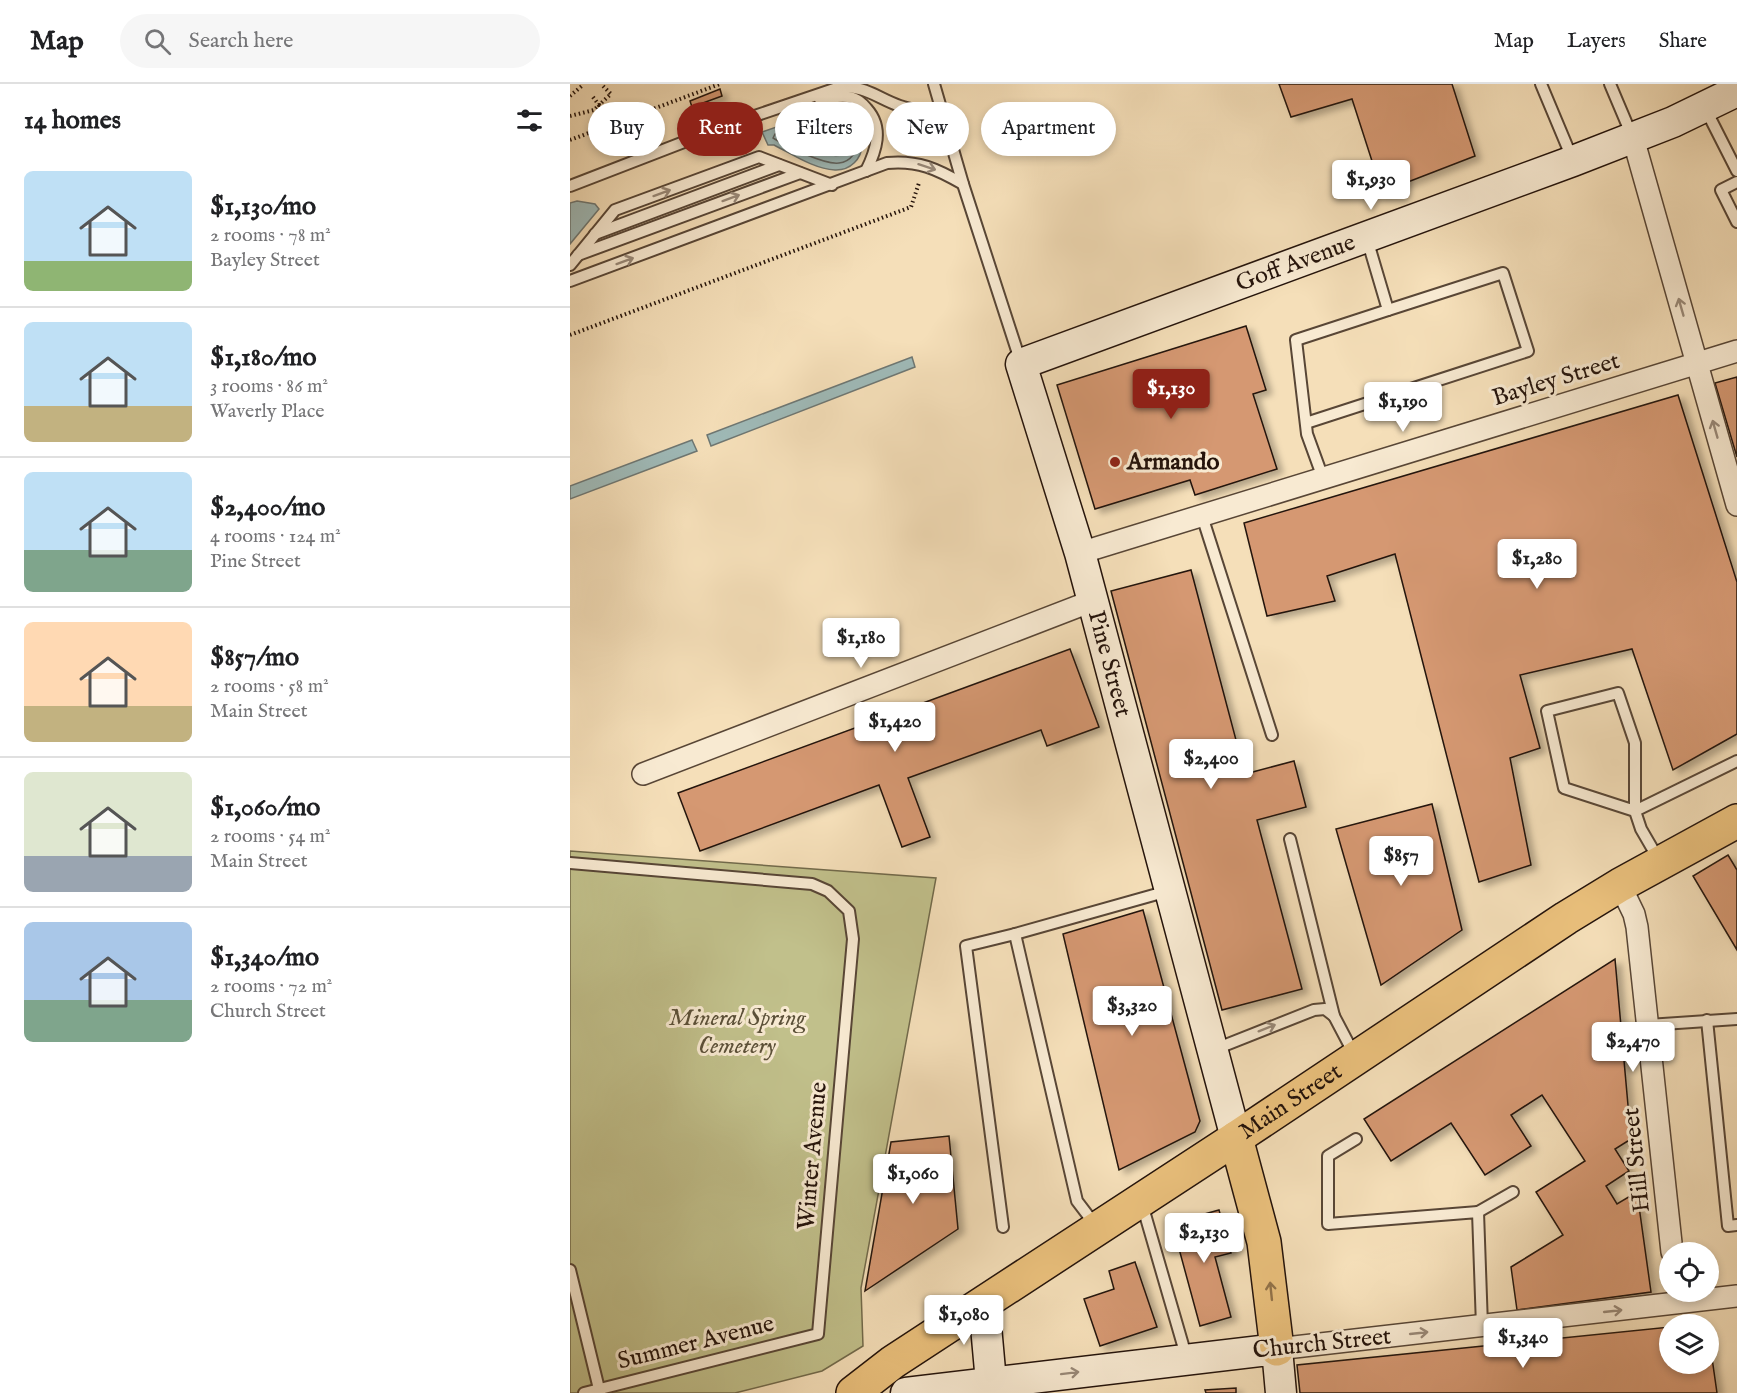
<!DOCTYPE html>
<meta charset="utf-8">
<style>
body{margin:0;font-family:"IM FELL English",serif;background:#f6f6f6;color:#202124;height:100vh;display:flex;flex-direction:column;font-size:22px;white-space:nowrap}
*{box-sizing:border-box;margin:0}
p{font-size:20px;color:#757577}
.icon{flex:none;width:33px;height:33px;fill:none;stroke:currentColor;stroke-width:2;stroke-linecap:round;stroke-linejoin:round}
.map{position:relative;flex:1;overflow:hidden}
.drawer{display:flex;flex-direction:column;background:#fff;width:570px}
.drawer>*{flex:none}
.hud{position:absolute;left:18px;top:18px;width:570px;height:54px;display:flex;gap:12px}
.controls{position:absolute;left:1089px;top:1158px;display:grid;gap:12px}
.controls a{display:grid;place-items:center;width:60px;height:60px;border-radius:50%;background:#fff;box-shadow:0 3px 9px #0003;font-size:30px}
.price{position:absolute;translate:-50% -51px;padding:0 14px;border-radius:6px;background:#fff;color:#222;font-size:20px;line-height:39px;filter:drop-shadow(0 2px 3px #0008)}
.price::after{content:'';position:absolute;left:50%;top:36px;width:18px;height:14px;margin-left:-9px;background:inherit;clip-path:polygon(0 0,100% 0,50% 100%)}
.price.active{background:#8f2418;color:#fff}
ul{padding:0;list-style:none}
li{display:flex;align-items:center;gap:18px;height:150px;padding:0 24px}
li+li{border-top:2px solid #e0e0e0}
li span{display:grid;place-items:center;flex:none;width:168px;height:120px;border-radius:9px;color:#555}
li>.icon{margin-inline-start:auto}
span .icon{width:72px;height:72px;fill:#fffc;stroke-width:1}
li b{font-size:26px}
h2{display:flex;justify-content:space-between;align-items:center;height:72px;padding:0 24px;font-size:26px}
.chip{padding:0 21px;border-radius:27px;background:#fff;box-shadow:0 3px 9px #0003;font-size:21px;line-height:54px}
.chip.active{background:#8f2418;color:#fff}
header{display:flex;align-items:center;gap:36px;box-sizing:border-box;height:84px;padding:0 30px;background:#fff;border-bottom:2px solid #e0e0e0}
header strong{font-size:28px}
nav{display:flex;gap:33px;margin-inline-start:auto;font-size:21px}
.search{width:420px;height:54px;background:#f6f6f6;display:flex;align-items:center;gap:15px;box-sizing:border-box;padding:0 21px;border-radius:33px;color:#757577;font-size:22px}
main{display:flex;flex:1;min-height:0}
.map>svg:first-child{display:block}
.green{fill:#c1c08b;stroke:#726a4b;stroke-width:1.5}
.water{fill:#9fbab8;stroke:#6e7773;stroke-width:1.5}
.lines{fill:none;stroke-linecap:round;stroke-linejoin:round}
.shore{stroke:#626662;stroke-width:1.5}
.building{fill:#d59872;stroke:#24130b;stroke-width:1.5;filter:url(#shadow)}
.service-casing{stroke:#584636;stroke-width:14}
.minor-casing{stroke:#584636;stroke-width:24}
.secondary-casing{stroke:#24130b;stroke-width:33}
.primary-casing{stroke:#24130b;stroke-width:36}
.path{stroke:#24130b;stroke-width:4;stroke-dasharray:1.5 3;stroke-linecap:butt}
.service{stroke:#f8ead2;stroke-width:10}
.minor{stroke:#f8ead2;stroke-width:21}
.secondary{stroke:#f8ead2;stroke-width:30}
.primary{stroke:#eac07c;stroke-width:33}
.oneway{stroke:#998978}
.oneway2{stroke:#917249}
.poi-dot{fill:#8f2418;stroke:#f8ead2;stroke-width:2}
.labels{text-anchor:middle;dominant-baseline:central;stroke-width:6;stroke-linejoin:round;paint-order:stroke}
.street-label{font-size:24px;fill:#24130b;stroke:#f8ead2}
.poi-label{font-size:24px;font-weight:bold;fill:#24130b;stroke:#f8ead2;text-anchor:start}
.park-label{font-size:24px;font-style:italic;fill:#5b5038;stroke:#f8ead2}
</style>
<header>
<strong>Map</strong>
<div class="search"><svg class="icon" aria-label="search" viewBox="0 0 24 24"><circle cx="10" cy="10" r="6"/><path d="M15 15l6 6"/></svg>Search here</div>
<nav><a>Map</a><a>Layers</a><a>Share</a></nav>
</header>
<main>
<section class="drawer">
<h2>14 homes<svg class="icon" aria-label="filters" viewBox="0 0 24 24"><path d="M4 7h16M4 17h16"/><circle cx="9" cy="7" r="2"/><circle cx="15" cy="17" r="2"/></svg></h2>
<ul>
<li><span style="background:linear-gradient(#bfe0f5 75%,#8fb573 0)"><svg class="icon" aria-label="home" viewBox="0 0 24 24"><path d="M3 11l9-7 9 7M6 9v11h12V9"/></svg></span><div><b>$1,130/mo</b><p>2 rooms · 78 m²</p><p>Bayley Street</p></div></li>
<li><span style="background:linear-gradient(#bfe0f5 70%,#c2b280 0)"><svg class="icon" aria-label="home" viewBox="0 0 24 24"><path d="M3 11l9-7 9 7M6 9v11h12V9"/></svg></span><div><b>$1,180/mo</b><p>3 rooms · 86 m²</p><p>Waverly Place</p></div></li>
<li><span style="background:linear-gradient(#bfe0f5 65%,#7fa58c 0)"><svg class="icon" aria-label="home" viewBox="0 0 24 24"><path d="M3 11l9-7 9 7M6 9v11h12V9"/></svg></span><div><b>$2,400/mo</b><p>4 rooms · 124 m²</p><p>Pine Street</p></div></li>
<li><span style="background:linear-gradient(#ffd9b3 70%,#c2b280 0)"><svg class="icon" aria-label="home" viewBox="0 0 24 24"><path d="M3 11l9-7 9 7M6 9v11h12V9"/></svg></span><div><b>$857/mo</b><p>2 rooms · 58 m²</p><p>Main Street</p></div></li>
<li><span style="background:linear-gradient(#dfe7d0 70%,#9aa5b1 0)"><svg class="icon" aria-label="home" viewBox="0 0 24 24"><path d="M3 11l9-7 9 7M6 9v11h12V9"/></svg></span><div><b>$1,060/mo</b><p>2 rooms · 54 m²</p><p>Main Street</p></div></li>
<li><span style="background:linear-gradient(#a9c7e8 65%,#7fa58c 0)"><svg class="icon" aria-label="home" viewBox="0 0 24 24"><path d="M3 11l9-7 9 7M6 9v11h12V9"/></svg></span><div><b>$1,340/mo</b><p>2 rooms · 72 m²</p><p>Church Street</p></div></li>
</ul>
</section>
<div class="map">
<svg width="1167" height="1309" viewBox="0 0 1167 1309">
<defs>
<filter id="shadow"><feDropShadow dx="6" dy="4" stdDeviation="3" flood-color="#0004"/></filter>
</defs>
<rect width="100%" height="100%" fill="#f5dfb9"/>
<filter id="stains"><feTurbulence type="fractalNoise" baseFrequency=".00333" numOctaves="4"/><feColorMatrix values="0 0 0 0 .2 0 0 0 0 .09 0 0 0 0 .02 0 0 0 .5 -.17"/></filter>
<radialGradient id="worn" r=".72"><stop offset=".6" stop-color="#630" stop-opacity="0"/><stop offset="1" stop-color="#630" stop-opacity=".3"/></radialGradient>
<!-- green -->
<path class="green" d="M 0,767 L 366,794 L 291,1204 L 293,1262 L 252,1287 L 165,1309 L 0,1309 Z"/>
<!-- water -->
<g class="water">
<path d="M 265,28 C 306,38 297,87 265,86 C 244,85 222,70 204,61 L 198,61 L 192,48 L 244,30 Z"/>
<path d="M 7,117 L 25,120 L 29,125 L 0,160 L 0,119 Z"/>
<path d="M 342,273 L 345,283 L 141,362 L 137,351 Z"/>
<path d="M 122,356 L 127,367 L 0,415 L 0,402 Z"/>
</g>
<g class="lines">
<!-- shore -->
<g class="shore">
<path d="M 265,34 C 293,41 293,76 269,79 C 254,81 216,62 203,54 L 205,50 L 245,36 Z"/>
<path d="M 265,42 C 277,45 286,62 272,70 C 262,76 232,61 224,54 L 225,51 L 247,44 Z"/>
</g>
</g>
<!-- building -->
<g class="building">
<path d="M 709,0 L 882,0 L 905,72 L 812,108 L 782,15 L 721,33 Z"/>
<path d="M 150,5 L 152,12 L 122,23 L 120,17 Z"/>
<path d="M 676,242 L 696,306 L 683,310 L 707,385 L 625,411 L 620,396 L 525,425 L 487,301 Z"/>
<path d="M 1167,293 L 1167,373 L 1145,299 Z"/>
<path d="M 1108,311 L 1167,498 L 1167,650 L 1103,686 L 1062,565 L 950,591 L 970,664 L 940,674 L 961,781 L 909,798 L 825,470 L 757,492 L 765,517 L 697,532 L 674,439 Z"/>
<path d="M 621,486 L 675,690 L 724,677 L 736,723 L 687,736 L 732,905 L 652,926 L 541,507 Z"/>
<path d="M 500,565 L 529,643 L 477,662 L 471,646 L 338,694 L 360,753 L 332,763 L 309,701 L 130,767 L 108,709 Z"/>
<path d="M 862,720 L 892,846 L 811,901 L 766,745 Z"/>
<path d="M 1158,771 L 1167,786 L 1167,866 L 1123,792 Z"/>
<path d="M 573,826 L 630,1037 L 625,1048 L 549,1086 L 493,850 Z"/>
<path d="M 1045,875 L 1061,1055 L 1045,1065 L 1059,1087 L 1036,1102 L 1047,1120 L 1067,1108 L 1081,1208 L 947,1226 L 941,1183 L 993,1151 L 966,1108 L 1015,1077 L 972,1011 L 941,1031 L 961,1062 L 915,1091 L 881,1039 L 821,1077 L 794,1035 Z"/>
<path d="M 379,1052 L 388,1145 L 295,1207 L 321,1058 Z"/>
<path d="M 649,1126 L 661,1169 L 645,1173 L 661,1233 L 630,1242 L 602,1139 Z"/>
<path d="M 565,1178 L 587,1243 L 530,1262 L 514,1215 L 544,1205 L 539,1187 Z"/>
<path d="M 1100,1243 L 1100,1280 L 1138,1280 L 1138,1246 L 1147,1309 L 730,1309 L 727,1281 Z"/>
<path d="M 666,1304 L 666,1309 L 636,1309 L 635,1306 Z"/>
</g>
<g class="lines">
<defs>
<g id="service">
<path d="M 364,0 L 393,100 L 451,279"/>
<path d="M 971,0 L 1002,74"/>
<path d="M 1040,0 L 1062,52"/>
<path d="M 249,14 C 258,14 269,12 278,13 C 287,14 292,19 297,25 C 314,44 306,67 296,87"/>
<path d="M 1135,24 L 1167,87"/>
<path d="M 1167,98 L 1151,106 L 1167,138"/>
<path d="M 0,102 L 158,41 L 267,4 C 294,0 307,14 330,22 C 343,27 359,28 373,29"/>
<path d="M 25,150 L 209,81"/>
<path d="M 8,171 L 230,89"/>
<path d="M 0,181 L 45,126 L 189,73 L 262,101"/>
<path d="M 0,197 L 317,79 C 348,76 367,85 393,100"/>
<path d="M 736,339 L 958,267 L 933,189 L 818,226"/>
<path d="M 753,394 L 737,350 L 726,256 L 818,226 L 797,155"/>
<path d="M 632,432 L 702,651"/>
<path d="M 720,755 L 764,932 L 784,970"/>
<path d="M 1089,776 L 1071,745 L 1065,727 L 1065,659 L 1048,609 L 977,627 L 994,704 L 1065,727 L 1167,677"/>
<path d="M 0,779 L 242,800 L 258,807 L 279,827 L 283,855 L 248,1250 L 14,1309"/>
<path d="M 445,850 L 598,807"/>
<path d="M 1137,936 L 1158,1142 L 1167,1141"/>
<path d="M 1078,941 L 1167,935"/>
<path d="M 643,966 L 744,926 L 755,925 L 764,932"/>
<path d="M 786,1055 L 758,1072 L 758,1140 L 908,1128 L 912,1242"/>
<path d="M 572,1120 L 617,1275"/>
<path d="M 908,1128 L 943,1108"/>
<path d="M 433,1143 L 396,862 L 445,850 L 507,1117 L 526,1142"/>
<path d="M 0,1186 L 30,1309"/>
</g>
<g id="minor">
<path d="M 1063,54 L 1167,421"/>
<path d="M 510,469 L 1167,267"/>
<path d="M 73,690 L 522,517"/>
<path d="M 1050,801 L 1064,830 L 1067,843 L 1102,1168"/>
<path d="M 707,1265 L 1167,1212"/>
</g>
<g id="secondary">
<path id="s1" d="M 666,1054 L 510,469 L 451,280 L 1003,77 L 1103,38 L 1167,7"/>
<path d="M 414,1220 L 422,1309"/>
<path d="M 336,1309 L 707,1265 L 711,1309"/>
</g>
<g id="primary">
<path d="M 666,1054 L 694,1158 L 707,1265"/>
<path id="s2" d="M 283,1309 L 323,1278 L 666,1054 L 996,834 L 1050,801 L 1167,737"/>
</g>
</defs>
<!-- service casing -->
<use href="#service" class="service-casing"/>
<!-- minor casing -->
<use href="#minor" class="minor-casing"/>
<!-- secondary casing -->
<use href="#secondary" class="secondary-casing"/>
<!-- primary casing -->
<use href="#primary" class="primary-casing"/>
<!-- path -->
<g class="path">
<path d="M 0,12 L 13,1"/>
<path d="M 23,13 L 29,21 L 41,10 L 31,0"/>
<path d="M 0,32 L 24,26 L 29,21 L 44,39"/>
<path d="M 0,56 L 150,0"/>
<path d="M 0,251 L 341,123 L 349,99"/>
</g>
<!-- service -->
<use href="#service" class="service"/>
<!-- minor -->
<use href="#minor" class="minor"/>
<!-- secondary -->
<use href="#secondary" class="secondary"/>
<!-- primary -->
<use href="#primary" class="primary"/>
</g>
<!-- one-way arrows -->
<defs><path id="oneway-shaft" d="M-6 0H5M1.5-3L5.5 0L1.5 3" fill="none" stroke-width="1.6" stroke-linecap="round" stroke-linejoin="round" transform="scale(1.5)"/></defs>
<g class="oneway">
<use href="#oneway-shaft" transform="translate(357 83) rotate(18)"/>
<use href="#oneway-shaft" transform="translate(92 109) rotate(-20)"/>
<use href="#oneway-shaft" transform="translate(161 114) rotate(-20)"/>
<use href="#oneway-shaft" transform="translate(55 177) rotate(-20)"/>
<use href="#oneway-shaft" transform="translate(1111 223) rotate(-106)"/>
<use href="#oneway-shaft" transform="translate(1145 345) rotate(-106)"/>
<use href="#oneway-shaft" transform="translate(697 944) rotate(-22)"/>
<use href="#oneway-shaft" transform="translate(1043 1227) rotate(-6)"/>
<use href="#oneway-shaft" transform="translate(849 1249) rotate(-6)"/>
<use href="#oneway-shaft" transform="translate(500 1289) rotate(-7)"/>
</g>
<use class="oneway2" href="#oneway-shaft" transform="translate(701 1207) rotate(-96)"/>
<!-- markers -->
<circle class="poi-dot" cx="545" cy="378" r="6"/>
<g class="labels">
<!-- street labels -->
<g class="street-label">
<text stroke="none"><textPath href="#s1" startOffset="1096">Goff Avenue</textPath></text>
<text transform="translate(986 296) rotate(-17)">Bayley Street</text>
<text transform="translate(539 580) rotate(75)">Pine Street</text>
<text stroke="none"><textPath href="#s2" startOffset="526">Main Street</textPath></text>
<text transform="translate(243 1072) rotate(-85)">Winter Avenue</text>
<text transform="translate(1067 1076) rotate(-96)">Hill Street</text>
<text transform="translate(126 1259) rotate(-14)">Summer Avenue</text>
<text transform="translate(752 1260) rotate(-6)">Church Street</text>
</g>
<!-- poi labels -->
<g class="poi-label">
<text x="557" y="378">Armando</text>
</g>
<!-- park labels -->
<g class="park-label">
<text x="167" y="934">Mineral Spring<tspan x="167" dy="28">Cemetery</tspan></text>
</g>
</g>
<rect width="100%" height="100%" filter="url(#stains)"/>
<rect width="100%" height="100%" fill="url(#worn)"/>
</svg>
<div class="controls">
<a><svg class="icon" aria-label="locate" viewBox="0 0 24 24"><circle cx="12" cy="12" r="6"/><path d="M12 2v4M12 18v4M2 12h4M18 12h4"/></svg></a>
<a><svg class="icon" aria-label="layers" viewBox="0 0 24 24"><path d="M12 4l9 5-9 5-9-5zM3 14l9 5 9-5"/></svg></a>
</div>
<b class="price" style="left:801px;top:127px">$1,930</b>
<b class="price active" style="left:601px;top:336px">$1,130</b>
<b class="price" style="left:833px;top:349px">$1,190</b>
<b class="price" style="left:967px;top:506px">$1,280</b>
<b class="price" style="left:291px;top:585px">$1,180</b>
<b class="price" style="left:325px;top:669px">$1,420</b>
<b class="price" style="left:641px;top:706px">$2,400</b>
<b class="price" style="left:831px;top:803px">$857</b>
<b class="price" style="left:562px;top:953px">$3,320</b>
<b class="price" style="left:1063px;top:989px">$2,470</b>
<b class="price" style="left:343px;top:1121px">$1,060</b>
<b class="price" style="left:634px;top:1180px">$2,130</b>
<b class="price" style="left:394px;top:1262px">$1,080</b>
<b class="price" style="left:953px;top:1285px">$1,340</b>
<div class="hud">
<a class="chip">Buy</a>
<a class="chip active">Rent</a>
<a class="chip">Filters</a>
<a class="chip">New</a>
<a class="chip">Apartment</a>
</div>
</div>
</main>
